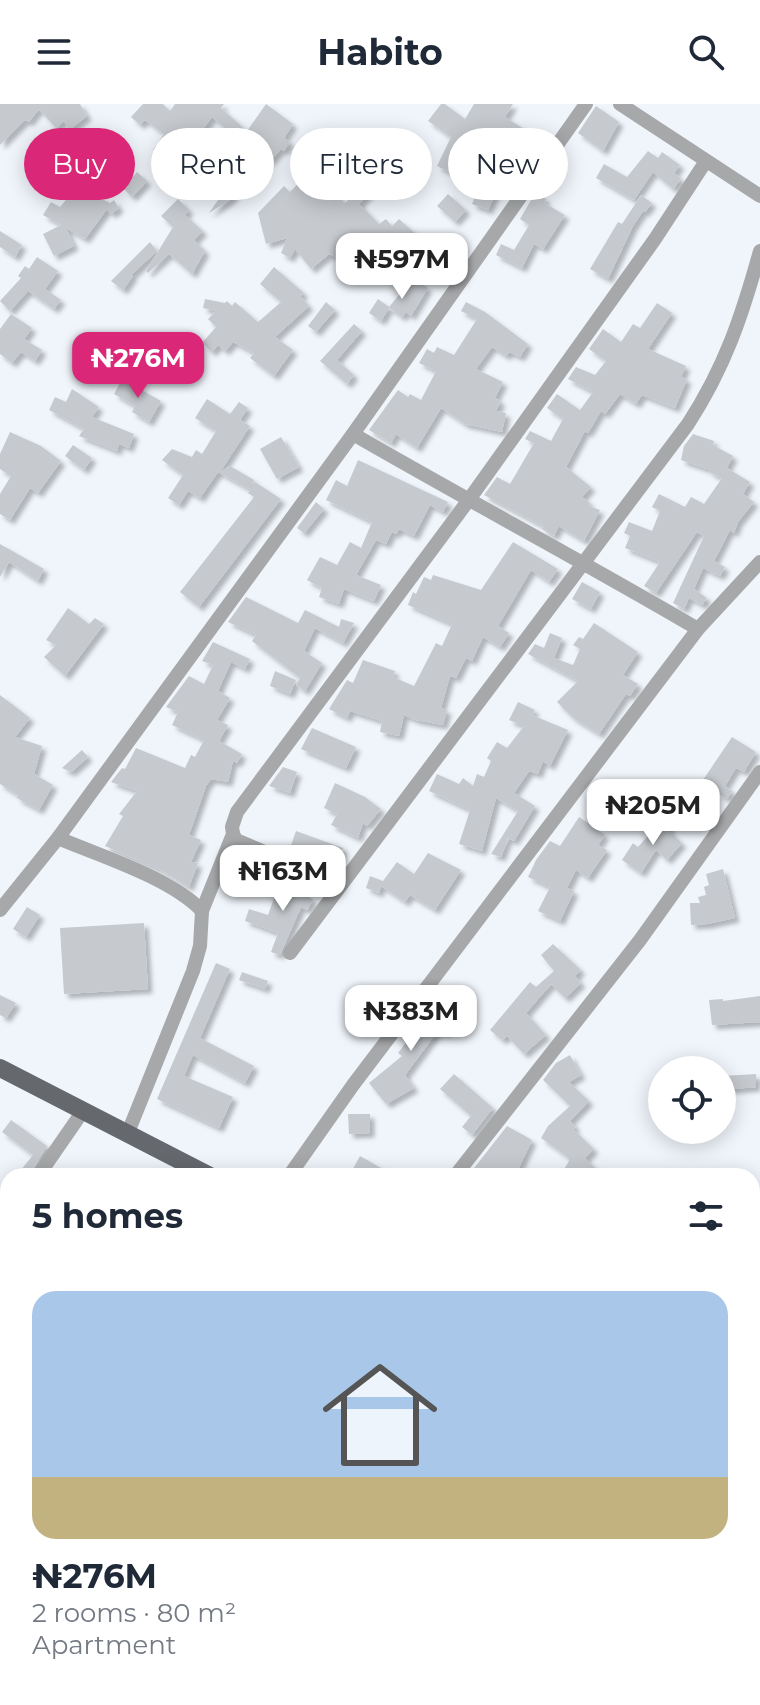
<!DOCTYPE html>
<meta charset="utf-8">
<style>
body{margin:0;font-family:Montserrat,sans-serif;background:#f2f2f3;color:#1f2937;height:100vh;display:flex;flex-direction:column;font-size:30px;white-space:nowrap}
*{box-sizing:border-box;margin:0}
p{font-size:26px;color:#747a83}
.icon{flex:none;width:44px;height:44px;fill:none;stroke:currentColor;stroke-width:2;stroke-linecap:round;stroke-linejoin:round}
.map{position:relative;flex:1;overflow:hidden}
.sheet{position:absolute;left:0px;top:1064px;width:760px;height:538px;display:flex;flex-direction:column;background:#fff;border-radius:24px 24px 0 0;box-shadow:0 4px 20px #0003}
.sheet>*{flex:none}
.banner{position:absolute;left:24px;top:24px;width:712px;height:72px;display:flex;gap:16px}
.tools{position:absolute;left:648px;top:952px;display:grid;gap:16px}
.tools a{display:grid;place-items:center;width:88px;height:88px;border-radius:50%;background:#fff;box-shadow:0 4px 20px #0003;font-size:40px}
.price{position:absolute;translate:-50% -68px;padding:0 18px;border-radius:16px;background:#fff;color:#222;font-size:26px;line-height:52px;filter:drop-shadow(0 2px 4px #0008)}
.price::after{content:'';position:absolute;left:50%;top:48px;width:24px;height:18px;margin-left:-12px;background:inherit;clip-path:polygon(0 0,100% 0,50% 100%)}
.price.current{background:#db2777;color:#fff}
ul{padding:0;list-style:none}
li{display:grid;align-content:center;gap:16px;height:424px;padding:0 32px}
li+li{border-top:2px solid #e0e1e3}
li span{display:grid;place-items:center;height:248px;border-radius:24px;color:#555}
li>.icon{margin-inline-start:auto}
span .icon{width:144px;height:144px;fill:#fffc;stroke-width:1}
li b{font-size:34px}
h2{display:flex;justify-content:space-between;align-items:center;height:96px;padding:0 32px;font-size:34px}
.tag{padding:0 28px;border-radius:36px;background:#fff;box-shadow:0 4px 20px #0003;font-size:28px;line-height:72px}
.tag.current{background:#db2777;color:#fff}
header{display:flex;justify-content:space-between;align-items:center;height:104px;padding:0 32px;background:#fff;font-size:36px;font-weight:700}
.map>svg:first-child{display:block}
.building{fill:#c6cacf;filter:url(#shadow)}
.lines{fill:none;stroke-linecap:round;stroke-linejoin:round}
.minor{stroke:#a6a8aa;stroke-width:14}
.major{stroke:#65696d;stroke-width:18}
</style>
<header><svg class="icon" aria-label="menu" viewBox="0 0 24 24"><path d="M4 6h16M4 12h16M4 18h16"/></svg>Habito<svg class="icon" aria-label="search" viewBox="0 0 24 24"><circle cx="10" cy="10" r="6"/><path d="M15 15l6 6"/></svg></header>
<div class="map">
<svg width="760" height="1601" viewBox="0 0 760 1601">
<defs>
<filter id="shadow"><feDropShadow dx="4.5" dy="4.5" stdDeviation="2" flood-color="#0004"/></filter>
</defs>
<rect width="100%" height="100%" fill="#f0f5fb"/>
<!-- building -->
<g class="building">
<path d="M 0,0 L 80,0 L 87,12 L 69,26 L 64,17 L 56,24 L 39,5 L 29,18 L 25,16 L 0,41 Z"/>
<path d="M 143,0 L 163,0 L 170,7 L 175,0 L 224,0 L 221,4 L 247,27 L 266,0 L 293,20 L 284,34 L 290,38 L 284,47 L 281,45 L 245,83 L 242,80 L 231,95 L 209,109 L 234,73 L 231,69 L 237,58 L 230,53 L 242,39 L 212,13 L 196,35 L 184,26 L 164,53 L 153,46 L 164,30 L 145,16 L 140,21 L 131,13 Z"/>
<path d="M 441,0 L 445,0 L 465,15 L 474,0 L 513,0 L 505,13 L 540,35 L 533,44 L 522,36 L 516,45 L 503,37 L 488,61 L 464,48 L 453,70 L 437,62 L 451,33 L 428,17 Z"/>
<path d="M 596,2 L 619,18 L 603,47 L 578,29 Z"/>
<path d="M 383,25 L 391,48 L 373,54 L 365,30 Z"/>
<path d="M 648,47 L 658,54 L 662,48 L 680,61 L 674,69 L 681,75 L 673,85 L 653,68 L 634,96 L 596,74 L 604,60 L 627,73 Z"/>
<path d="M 496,59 L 516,67 L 510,80 L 501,77 L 488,106 L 472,100 L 478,86 L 484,88 Z"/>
<path d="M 137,68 L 147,77 L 132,93 L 125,86 L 125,82 Z"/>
<path d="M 308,69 L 325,86 L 328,83 L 345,99 L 366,79 L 372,86 L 359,100 L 379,120 L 386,115 L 392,122 L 399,115 L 420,134 L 422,130 L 453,146 L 441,168 L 367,129 L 362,137 L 371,144 L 357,156 L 353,152 L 348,160 L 329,150 L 311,165 L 295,145 L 290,154 L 281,149 L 287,134 L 266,140 L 258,109 L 284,82 L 290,88 Z"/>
<path d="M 74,86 L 83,93 L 86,87 L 110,99 L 114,96 L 119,104 L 111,110 L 107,105 L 85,135 L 66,124 L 74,142 L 54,152 L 43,130 L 61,121 L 43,111 L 51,98 L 60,103 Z"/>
<path d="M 535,89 L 546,95 L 544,99 L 565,111 L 543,145 L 534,140 L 522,164 L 496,151 L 501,140 L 514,146 L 529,121 L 520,115 Z"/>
<path d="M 448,90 L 466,106 L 455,118 L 437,102 Z"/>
<path d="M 641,91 L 652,99 L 645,108 L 643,107 L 633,122 L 608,175 L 590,165 L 618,118 L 622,120 Z"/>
<path d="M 178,95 L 189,106 L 185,111 L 203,127 L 194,136 L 205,147 L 192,170 L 169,150 L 148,169 L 146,167 L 173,123 L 161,112 Z"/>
<path d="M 0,127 L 22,141 L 15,153 L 0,143 Z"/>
<path d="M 150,138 L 157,147 L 131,171 L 133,172 L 123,186 L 111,177 Z"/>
<path d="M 37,153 L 58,167 L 45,185 L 61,196 L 54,205 L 28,187 L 10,207 L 0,197 L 21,174 L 18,172 L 25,162 L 29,165 Z"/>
<path d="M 274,163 L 304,189 L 300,192 L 309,202 L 275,233 L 293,246 L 274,272 L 250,254 L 254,249 L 233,238 L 225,247 L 218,241 L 212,248 L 202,239 L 216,223 L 208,215 L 216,207 L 203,204 L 205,195 L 225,199 L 227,197 L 232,202 L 235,198 L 258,218 L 281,198 L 260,180 Z"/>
<path d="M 413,174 L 428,184 L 411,212 L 406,208 L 402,213 L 389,204 L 381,217 L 369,209 L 378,195 L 389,203 Z"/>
<path d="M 326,198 L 335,206 L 316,228 L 308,222 Z"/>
<path d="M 466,198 L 485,208 L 528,240 L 520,253 L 509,248 L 506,252 L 492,243 L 476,265 L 503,278 L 495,294 L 501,297 L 496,307 L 506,309 L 502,328 L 465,320 L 441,304 L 417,344 L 396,330 L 391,339 L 369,326 L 398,286 L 408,293 L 410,290 L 421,296 L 436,267 L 419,259 L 427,245 L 434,249 L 437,243 L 454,251 L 477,215 L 461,207 Z"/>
<path d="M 657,199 L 672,209 L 648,245 L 686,262 L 681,273 L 687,275 L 675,304 L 642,291 L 636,300 L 620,290 L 605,310 L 601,307 L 588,329 L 585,327 L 566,363 L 591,383 L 582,393 L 590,399 L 588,402 L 600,406 L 584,437 L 559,422 L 554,432 L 542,425 L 543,422 L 484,391 L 497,373 L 510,380 L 534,339 L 525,335 L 530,327 L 551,337 L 563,315 L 547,304 L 557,290 L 580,306 L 593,288 L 568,275 L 576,263 L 595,271 L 606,257 L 589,245 L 603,225 L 621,238 L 633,220 L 640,224 Z"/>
<path d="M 11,210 L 32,224 L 24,235 L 42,246 L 35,257 L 21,248 L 12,259 L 0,250 L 0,225 Z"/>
<path d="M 354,220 L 362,227 L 337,256 L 354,271 L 347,280 L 320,257 Z"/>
<path d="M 122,275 L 161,297 L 149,318 L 132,308 L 135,302 L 114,290 Z"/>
<path d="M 72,285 L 99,303 L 92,313 L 134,330 L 129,344 L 119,340 L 117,347 L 79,332 L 84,325 L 49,306 L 55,293 L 66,298 Z"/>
<path d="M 207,295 L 230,310 L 239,298 L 248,304 L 240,316 L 250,322 L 220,368 L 230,362 L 254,376 L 249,385 L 218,368 L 200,394 L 188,387 L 179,401 L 168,394 L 183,371 L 162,356 L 172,345 L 192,353 L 196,346 L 202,350 L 216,327 L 195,314 Z"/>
<path d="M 10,328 L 41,342 L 61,357 L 38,389 L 30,384 L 10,416 L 0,410 L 0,390 L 11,372 L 0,365 L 0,350 Z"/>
<path d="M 693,330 L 714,337 L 713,341 L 733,352 L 727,364 L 750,378 L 743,390 L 754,398 L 738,418 L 734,429 L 730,426 L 714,457 L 725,463 L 720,472 L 703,464 L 694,485 L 707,494 L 702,501 L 689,494 L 684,505 L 673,499 L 704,432 L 697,428 L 656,489 L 644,482 L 660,458 L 625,444 L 630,432 L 624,429 L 629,418 L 652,427 L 660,407 L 652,403 L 659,390 L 685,403 L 691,393 L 704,400 L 722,374 L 709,368 L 710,366 L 681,356 L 684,342 Z"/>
<path d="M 281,333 L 299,363 L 277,375 L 260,345 Z"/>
<path d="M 73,341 L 92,354 L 84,366 L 65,352 Z"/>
<path d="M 358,356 L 448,398 L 443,408 L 430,401 L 414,432 L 399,425 L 396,430 L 392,428 L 386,440 L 376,436 L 356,471 L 381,481 L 374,497 L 344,485 L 339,500 L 319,493 L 322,484 L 307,476 L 320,453 L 337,461 L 350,438 L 361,444 L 372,418 L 326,396 L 336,376 L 347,382 Z"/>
<path d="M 255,378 L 281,395 L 199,503 L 180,488 L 254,393 L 248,389 Z"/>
<path d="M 316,398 L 324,405 L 304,429 L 297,424 Z"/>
<path d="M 513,438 L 558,465 L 549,478 L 531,466 L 498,522 L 509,529 L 500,543 L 483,533 L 472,557 L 466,554 L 456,574 L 450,572 L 441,604 L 447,606 L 443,621 L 416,616 L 404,611 L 399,632 L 380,628 L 382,617 L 350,607 L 347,614 L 329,605 L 347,576 L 353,579 L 363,556 L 395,567 L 393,573 L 414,582 L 436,539 L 442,542 L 452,520 L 408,501 L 413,488 L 416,490 L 424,473 L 431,476 L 433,471 L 481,486 Z"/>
<path d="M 0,440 L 44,465 L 38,477 L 9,458 L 0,473 Z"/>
<path d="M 582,478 L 600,488 L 591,505 L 572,495 Z"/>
<path d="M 246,493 L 298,519 L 305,506 L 339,523 L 341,515 L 354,519 L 343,539 L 315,524 L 304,547 L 322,559 L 305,587 L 296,581 L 300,574 L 252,537 L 256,531 L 228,518 Z"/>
<path d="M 68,504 L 89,520 L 95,514 L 104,520 L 65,572 L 44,553 L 56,541 L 46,536 Z"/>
<path d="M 594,519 L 638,548 L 623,571 L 638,580 L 630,592 L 626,590 L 599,630 L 573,614 L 557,598 L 578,577 L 528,550 L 535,540 L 544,544 L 550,529 L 562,534 L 554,554 L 573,561 L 580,545 L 573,541 L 579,533 L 583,535 Z"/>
<path d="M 213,538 L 250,555 L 245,565 L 231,558 L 218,587 L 230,594 L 217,616 L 228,621 L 219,637 L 242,650 L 237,659 L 233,657 L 228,678 L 211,675 L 206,682 L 189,731 L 201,736 L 191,758 L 198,759 L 189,783 L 159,765 L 105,742 L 123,712 L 119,710 L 137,687 L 111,678 L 122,664 L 125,665 L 136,644 L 185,664 L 191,651 L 195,653 L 204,636 L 172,621 L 178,608 L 166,603 L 189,572 L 204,580 L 213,561 L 202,557 Z"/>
<path d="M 275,567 L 296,576 L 290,590 L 270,582 Z"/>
<path d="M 0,591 L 30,614 L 15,633 L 42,642 L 34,670 L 53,681 L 39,706 L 17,694 L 18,691 L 0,680 Z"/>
<path d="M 518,598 L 535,606 L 532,611 L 568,626 L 550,662 L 543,657 L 538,670 L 529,667 L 514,689 L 535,702 L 514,737 L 508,734 L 501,753 L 491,750 L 518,707 L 496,694 L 482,747 L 459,740 L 470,706 L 429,687 L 437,670 L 459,680 L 463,674 L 473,682 L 477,670 L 484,673 L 491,657 L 487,654 L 497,638 L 507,644 L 524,622 L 509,616 Z"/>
<path d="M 312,624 L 356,643 L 346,664 L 301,645 Z"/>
<path d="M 732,633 L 756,648 L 744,668 L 736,664 L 725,682 L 732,687 L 727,695 L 717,689 L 719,686 L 703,676 Z"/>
<path d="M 82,646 L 88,653 L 71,668 L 62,664 Z"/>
<path d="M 283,663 L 297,668 L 290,689 L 269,682 Z"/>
<path d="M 335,679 L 365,693 L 381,705 L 367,722 L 363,719 L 358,734 L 331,721 L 337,710 L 324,704 Z"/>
<path d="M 579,713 L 605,731 L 598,741 L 607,746 L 588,774 L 576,766 L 567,784 L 574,787 L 560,817 L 538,807 L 550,783 L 528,773 L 536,756 L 550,737 L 560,742 Z"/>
<path d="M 662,716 L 671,724 L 668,726 L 682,739 L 667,756 L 656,746 L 641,769 L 622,756 L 633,739 L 638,743 Z"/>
<path d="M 296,727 L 343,744 L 335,766 L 289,747 Z"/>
<path d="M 428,749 L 461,766 L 435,806 L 410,791 L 405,798 L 381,782 L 379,789 L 366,784 L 370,772 L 383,777 L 397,758 L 414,770 Z"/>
<path d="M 723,765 L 735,814 L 707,820 L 691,821 L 690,799 L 700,799 L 698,793 L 706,791 L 704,783 L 709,781 L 706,770 Z"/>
<path d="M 291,772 L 306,776 L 303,789 L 313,796 L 307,806 L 301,803 L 280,851 L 271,848 L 278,829 L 245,817 L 249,805 L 268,811 L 276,789 L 287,793 Z"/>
<path d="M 27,803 L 40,811 L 26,833 L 13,825 Z"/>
<path d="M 144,819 L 148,885 L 64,890 L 60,824 Z"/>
<path d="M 553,840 L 581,866 L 575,872 L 581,879 L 565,894 L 551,880 L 526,909 L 546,931 L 524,950 L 507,932 L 502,936 L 490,926 L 530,878 L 536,883 L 554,867 L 541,851 Z"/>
<path d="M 216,859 L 230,865 L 200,934 L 254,962 L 245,979 L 193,951 L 184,972 L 233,993 L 219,1024 L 157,995 Z"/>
<path d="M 242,868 L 268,877 L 265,885 L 239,876 Z"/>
<path d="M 440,883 L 431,905 L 448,905 L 448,928 L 437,928 L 405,971 L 414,984 L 386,1000 L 369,979 L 402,952 L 398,949 L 414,928 L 408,925 Z"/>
<path d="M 0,891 L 16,899 L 6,914 L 0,911 Z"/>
<path d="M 760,892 L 760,918 L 712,921 L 709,896 L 723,895 L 723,897 Z"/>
<path d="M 570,951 L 581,971 L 569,978 L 589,997 L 570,1017 L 576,1023 L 573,1025 L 594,1045 L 585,1054 L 595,1064 L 587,1072 L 560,1072 L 569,1057 L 568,1053 L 541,1034 L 548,1022 L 570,1002 L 543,976 L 556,959 Z"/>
<path d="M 454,970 L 493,1004 L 472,1031 L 462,1023 L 471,1012 L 440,985 Z"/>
<path d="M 756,970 L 756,983 L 722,986 L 722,972 Z"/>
<path d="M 348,1010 L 370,1010 L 370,1029 L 349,1030 Z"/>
<path d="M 11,1016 L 47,1042 L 28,1072 L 16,1072 L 33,1051 L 2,1028 Z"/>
<path d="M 507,1022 L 532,1036 L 515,1072 L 477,1072 L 471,1068 Z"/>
<path d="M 360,1052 L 395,1072 L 349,1072 Z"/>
</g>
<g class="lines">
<!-- minor -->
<g class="minor">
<path d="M 620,0 L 760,92"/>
<path d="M 353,330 C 467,396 584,458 698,525"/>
<path d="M 233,730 L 236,736 L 341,780"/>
<path d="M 58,734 C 100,752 171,774 202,807 L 200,842 L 193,867 L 127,1031"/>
<path d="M 0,806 L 58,734 L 353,330 L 586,0"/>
<path d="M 202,807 L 233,730 L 232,723 L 237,708 L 468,397 L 655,135 L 706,57"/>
<path d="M 290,849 L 688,320 C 725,263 742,212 760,147"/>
<path d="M 38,1072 L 83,1007"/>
<path d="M 289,1072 L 353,981 L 698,525 L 760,458"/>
<path d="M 455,1072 L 640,836 L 760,668"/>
<path d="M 0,1125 L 8,1115"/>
<path d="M 0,1230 L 8,1237"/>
<path d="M 0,1386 L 8,1374"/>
<path d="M 752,1509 L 760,1532"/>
<path d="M 267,1594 L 270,1601"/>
<path d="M 688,1594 L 691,1601"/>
<path d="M 175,1601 L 205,1594"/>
<path d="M 538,1601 L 546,1594"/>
</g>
<!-- major -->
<g class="major">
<path d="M 0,964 L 210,1072"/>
<path d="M 752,1337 L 760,1339"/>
</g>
</g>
</svg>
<div class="tools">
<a><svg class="icon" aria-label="locate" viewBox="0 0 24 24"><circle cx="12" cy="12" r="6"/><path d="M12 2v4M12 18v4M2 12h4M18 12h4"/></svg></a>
</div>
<b class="price" style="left:402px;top:197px">₦597M</b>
<b class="price current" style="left:138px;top:296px">₦276M</b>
<b class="price" style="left:653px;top:743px">₦205M</b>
<b class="price" style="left:283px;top:809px">₦163M</b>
<b class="price" style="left:411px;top:949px">₦383M</b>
<div class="banner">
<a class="tag current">Buy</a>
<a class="tag">Rent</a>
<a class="tag">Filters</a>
<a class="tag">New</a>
</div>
<section class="sheet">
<h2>5 homes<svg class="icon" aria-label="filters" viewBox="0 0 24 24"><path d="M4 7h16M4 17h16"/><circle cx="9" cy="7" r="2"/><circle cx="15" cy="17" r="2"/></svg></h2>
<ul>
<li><span style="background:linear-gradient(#a9c7e8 75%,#c2b280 0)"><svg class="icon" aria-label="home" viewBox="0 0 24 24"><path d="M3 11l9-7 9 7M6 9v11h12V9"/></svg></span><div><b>₦276M</b><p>2 rooms · 80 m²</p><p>Apartment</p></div></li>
</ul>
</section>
</div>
